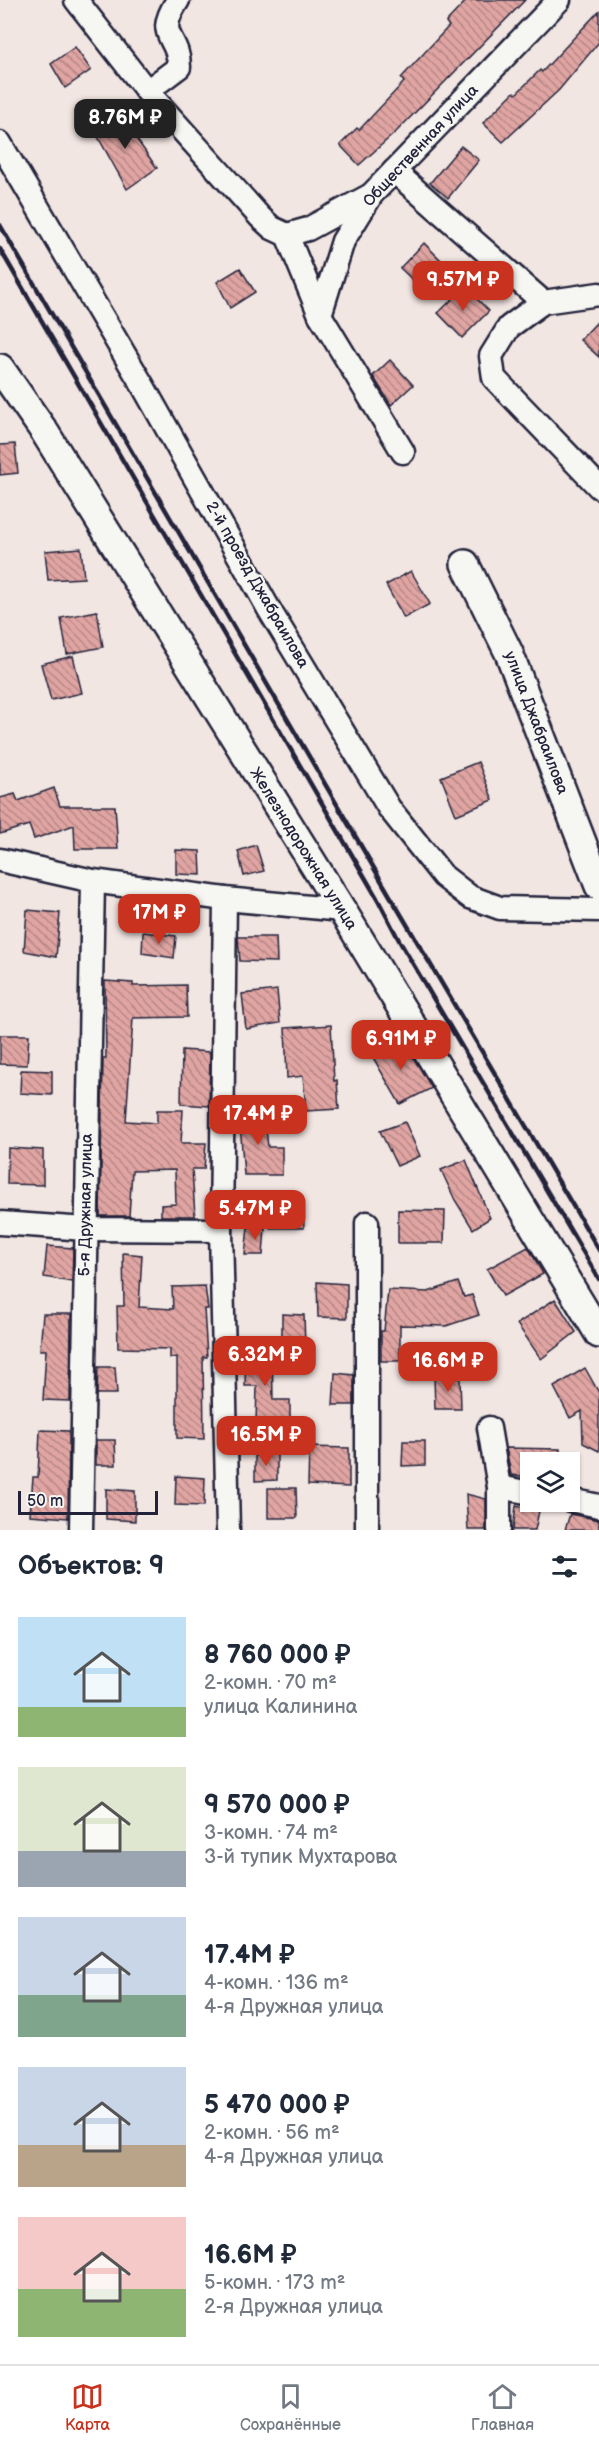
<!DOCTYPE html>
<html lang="ru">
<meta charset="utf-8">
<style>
body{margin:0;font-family:"Balsamiq Sans",sans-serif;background:#f6f6f7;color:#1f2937;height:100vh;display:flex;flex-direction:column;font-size:22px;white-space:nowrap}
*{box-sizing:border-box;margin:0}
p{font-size:20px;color:#747a83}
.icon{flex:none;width:33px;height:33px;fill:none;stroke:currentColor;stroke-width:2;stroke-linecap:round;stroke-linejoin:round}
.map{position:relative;height:1530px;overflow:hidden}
.panel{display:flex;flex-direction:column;background:#fff;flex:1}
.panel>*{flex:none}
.fabs{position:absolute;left:520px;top:1452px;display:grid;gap:12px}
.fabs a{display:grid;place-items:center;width:60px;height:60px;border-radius:0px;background:#fff;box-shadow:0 2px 4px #0004;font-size:30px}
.scale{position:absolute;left:18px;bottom:15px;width:140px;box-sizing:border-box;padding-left:6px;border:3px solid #22223b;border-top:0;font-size:16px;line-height:21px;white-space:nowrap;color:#22223b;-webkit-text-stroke:4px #f6f6f2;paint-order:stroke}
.price{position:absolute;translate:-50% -51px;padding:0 14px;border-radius:12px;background:#c8321e;color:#fff;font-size:20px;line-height:39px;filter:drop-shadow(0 2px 3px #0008)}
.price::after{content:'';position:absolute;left:50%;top:36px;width:18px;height:14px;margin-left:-9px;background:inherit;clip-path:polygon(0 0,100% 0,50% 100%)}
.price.active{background:#222;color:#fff}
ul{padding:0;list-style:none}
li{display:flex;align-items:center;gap:18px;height:150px;padding:0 18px}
li span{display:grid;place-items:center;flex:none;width:168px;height:120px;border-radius:0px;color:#555}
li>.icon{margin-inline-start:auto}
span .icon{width:72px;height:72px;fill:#fffc;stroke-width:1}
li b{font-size:26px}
h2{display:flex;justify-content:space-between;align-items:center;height:72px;padding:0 18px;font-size:26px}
.tab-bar{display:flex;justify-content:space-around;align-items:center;height:84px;border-top:2px solid #e0e1e3;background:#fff;font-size:16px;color:#747a83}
.tab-bar a{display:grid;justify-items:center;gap:3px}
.tab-bar .active{color:#c8321e}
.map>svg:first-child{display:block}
.building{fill:url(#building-back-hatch);stroke:#22223b;stroke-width:1.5}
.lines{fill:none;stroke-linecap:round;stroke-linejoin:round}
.minor-casing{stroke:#22223b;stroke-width:27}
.tertiary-casing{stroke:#22223b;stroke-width:32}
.minor{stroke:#f6f6f2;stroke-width:22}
.tertiary{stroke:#f6f6f2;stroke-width:27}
.rail{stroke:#22223b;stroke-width:4.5}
.labels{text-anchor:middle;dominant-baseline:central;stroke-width:4.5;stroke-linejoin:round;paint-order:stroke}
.street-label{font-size:16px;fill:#22223b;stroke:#f6f6f2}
</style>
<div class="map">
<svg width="599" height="1530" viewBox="0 0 599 1530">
<defs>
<pattern id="building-back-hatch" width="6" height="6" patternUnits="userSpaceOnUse" patternTransform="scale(1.5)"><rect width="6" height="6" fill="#e0a5a2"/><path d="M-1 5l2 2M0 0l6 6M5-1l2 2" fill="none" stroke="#b58685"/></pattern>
</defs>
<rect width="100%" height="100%" fill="#f2e6e2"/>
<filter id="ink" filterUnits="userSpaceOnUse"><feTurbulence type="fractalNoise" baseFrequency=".0167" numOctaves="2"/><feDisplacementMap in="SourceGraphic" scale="12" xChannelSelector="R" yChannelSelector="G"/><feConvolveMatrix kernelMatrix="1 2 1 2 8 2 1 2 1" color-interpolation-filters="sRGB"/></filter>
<g filter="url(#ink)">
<!-- building -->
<g class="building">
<path d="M 467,0 L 525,0 L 397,131 L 359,165 L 340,145 L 357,128 L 359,130 L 404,82 L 401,78 L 449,26 L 446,22 Z"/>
<path d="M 599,11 L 599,42 L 559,90 L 503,142 L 483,123 L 514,92 L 516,94 L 540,70 L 542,72 Z"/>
<path d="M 75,47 L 91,70 L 65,88 L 51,64 Z"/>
<path d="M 123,113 L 135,137 L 157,168 L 127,189 L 93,128 Z"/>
<path d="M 461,146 L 479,160 L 448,198 L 430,183 Z"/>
<path d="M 424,243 L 443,262 L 419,286 L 400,268 Z"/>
<path d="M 240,268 L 255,292 L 230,308 L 217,282 Z"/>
<path d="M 465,287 L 489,311 L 462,338 L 438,313 Z"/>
<path d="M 599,320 L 599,357 L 580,340 Z"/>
<path d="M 390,360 L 413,385 L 391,405 L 373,376 Z"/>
<path d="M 15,444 L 18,473 L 0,475 L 0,445 Z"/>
<path d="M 81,548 L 84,578 L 48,580 L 45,551 Z"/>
<path d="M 411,571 L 430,604 L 404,618 L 386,585 Z"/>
<path d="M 97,611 L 103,647 L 67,654 L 61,618 Z"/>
<path d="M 73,656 L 82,693 L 51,700 L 41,664 Z"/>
<path d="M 478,762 L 493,800 L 456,815 L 441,777 Z"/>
<path d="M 54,788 L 60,806 L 115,806 L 118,849 L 75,849 L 74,825 L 34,839 L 29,825 L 0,834 L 0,798 L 15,794 L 18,801 Z"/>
<path d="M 256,845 L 264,871 L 244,876 L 238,851 Z"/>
<path d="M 176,850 L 200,851 L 201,875 L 176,874 Z"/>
<path d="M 27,910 L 60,913 L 56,957 L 24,951 Z"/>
<path d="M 143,932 L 176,936 L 174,958 L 142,953 Z"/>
<path d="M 238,937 L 276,937 L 277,962 L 240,961 Z"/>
<path d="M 105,981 L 133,983 L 133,986 L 186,985 L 187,1017 L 133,1018 L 126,1121 L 157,1123 L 157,1110 L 183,1110 L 181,1143 L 206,1143 L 204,1169 L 192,1169 L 195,1216 L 161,1216 L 161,1205 L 176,1204 L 175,1170 L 132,1171 L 129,1216 L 100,1216 L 103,1058 L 106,1058 Z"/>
<path d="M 277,990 L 280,1023 L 246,1029 L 242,994 Z"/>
<path d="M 331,1025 L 334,1081 L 337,1080 L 339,1109 L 306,1111 L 303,1076 L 287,1078 L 285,1028 Z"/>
<path d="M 0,1035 L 29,1035 L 27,1065 L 0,1064 Z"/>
<path d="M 402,1039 L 432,1088 L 400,1104 L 371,1054 Z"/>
<path d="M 182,1050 L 210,1052 L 209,1106 L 181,1104 Z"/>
<path d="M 21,1070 L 52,1071 L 52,1095 L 20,1093 Z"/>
<path d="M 264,1110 L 268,1147 L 282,1147 L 282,1175 L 244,1175 L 239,1111 Z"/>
<path d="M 405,1122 L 420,1156 L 397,1166 L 380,1131 Z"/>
<path d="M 8,1148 L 43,1150 L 43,1185 L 7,1184 Z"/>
<path d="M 466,1160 L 490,1218 L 473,1229 L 455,1200 L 441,1170 Z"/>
<path d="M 270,1207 L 303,1208 L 304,1228 L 270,1228 Z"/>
<path d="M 398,1210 L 445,1211 L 444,1243 L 398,1243 Z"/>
<path d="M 248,1227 L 265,1228 L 263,1255 L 245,1255 Z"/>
<path d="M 47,1246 L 73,1248 L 72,1282 L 44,1277 Z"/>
<path d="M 528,1247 L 543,1274 L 503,1296 L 487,1269 Z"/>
<path d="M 123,1253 L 142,1255 L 139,1307 L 173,1309 L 172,1287 L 205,1286 L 208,1309 L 204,1309 L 207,1357 L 203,1357 L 204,1439 L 177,1438 L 177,1357 L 170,1358 L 170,1349 L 118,1348 L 117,1306 L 124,1306 Z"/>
<path d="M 317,1282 L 347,1284 L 347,1318 L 318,1317 Z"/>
<path d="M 458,1282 L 464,1297 L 472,1295 L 479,1315 L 446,1326 L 400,1325 L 400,1361 L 381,1361 L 381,1331 L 384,1331 L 388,1290 L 428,1292 Z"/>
<path d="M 555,1299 L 576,1332 L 541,1359 L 517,1324 Z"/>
<path d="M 43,1314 L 71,1314 L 70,1401 L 43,1400 L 46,1350 L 40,1350 Z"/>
<path d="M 282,1314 L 304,1315 L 305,1347 L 282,1347 Z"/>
<path d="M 246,1347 L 272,1347 L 273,1400 L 290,1400 L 290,1424 L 256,1424 L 257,1386 L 245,1386 Z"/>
<path d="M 98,1367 L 115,1367 L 117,1394 L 97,1394 Z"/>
<path d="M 585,1368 L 599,1393 L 599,1451 L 583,1443 L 582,1411 L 570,1418 L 554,1387 Z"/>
<path d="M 335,1373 L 354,1375 L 354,1405 L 333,1405 Z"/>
<path d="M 434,1378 L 460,1378 L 461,1409 L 435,1409 Z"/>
<path d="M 40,1430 L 69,1431 L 68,1518 L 30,1515 L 33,1477 L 38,1477 Z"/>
<path d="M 96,1440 L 115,1440 L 116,1465 L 96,1465 Z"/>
<path d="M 403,1441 L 425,1441 L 425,1465 L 402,1466 Z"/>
<path d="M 309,1447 L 349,1448 L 349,1487 L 308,1485 Z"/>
<path d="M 506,1448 L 560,1449 L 560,1462 L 531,1462 L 531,1477 L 511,1475 Z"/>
<path d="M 255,1453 L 277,1453 L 277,1480 L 255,1481 Z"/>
<path d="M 176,1476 L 205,1478 L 204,1506 L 175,1505 Z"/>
<path d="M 268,1488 L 296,1488 L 297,1518 L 268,1518 Z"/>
<path d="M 106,1489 L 135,1491 L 135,1521 L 106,1519 Z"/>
<path d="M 466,1494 L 486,1499 L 486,1530 L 468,1530 Z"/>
<path d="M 516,1506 L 539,1511 L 535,1530 L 513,1530 Z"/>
<path d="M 570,1514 L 599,1520 L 599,1530 L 565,1530 Z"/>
</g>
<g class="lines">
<defs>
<g id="minor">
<path d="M 76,0 L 147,91 L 260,217 L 272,228 L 287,235"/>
<path d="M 147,91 L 179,67 C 179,34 153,38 178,0"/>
<path d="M 0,143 L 143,386 L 270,611 L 389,808 L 443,876 L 470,897 L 500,908 L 599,910"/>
<path d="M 394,171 L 543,302"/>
<path d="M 287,235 L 320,315 L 403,452"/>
<path d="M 287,235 L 308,229 L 369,196"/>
<path d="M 599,294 L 543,302 L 509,327 L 491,356 L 494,378 L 599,487"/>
<path d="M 320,315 L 343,241 L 372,194 L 559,0"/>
<path d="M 0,860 L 93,881 L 225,899 L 342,910"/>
<path d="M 225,899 L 221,1230 L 228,1530"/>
<path d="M 0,1223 L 86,1229 L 221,1230"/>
<path d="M 489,1428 L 499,1487 L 499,1530"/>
<path d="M 499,1487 L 531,1493"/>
<path d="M 570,1500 L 599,1506"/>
<path d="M 81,1530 L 93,881"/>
<path d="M 367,1530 L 367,1223"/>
</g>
<g id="tertiary">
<path d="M 0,368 L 44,431 L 342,910 L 599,1334"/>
<path d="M 465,564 L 509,653 L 599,886"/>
</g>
</defs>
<!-- minor casing -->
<use href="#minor" class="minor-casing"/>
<!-- tertiary casing -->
<use href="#tertiary" class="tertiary-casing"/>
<!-- minor -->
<use href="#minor" class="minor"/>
<!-- tertiary -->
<use href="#tertiary" class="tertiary"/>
<!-- rail -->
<g class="rail">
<path d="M 0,225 L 389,894 L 599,1250"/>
<path d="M 0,249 L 377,898 L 400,942 L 599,1279"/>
</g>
</g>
</g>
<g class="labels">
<!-- street labels -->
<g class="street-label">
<text transform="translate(421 146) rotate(-47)">Общественная улица</text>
<text transform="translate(257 585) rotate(60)">2-й проезд Джабраилова</text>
<text transform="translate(536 723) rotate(69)">улица Джабраилова</text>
<text transform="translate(303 849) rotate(58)">Железнодорожная улица</text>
<text transform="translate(86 1205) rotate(-89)">5-я Дружная улица</text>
</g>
</g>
</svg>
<div class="fabs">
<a><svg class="icon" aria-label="layers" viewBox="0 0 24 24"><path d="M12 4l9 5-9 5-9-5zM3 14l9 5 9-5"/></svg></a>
</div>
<div class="scale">50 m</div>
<b class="price active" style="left:125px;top:150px">8.76M ₽</b>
<b class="price" style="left:463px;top:312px">9.57M ₽</b>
<b class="price" style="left:159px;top:945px">17M ₽</b>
<b class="price" style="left:401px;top:1071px">6.91M ₽</b>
<b class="price" style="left:258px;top:1146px">17.4M ₽</b>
<b class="price" style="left:255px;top:1241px">5.47M ₽</b>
<b class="price" style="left:265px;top:1387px">6.32M ₽</b>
<b class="price" style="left:448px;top:1393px">16.6M ₽</b>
<b class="price" style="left:266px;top:1467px">16.5M ₽</b>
</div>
<section class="panel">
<h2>Объектов: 9<svg class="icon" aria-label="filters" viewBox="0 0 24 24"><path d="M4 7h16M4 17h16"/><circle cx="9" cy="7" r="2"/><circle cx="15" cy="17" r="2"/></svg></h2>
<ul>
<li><span style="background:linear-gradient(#bfe0f5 75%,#8fb573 0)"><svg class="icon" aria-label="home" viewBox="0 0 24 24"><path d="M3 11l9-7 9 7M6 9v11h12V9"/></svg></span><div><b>8 760 000 ₽</b><p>2-комн. · 70 m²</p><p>улица Калинина</p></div></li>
<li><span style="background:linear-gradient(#dfe7d0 70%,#9aa5b1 0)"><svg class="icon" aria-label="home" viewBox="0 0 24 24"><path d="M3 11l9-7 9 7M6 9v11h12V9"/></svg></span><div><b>9 570 000 ₽</b><p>3-комн. · 74 m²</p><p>3-й тупик Мухтарова</p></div></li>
<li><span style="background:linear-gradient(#c9d6e8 65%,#7fa58c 0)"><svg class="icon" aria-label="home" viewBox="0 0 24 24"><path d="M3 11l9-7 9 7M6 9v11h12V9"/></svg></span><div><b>17.4M ₽</b><p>4-комн. · 136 m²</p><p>4-я Дружная улица</p></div></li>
<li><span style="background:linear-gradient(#c9d6e8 65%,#b9a48a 0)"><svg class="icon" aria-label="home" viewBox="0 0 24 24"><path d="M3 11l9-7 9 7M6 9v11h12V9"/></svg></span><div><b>5 470 000 ₽</b><p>2-комн. · 56 m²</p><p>4-я Дружная улица</p></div></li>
<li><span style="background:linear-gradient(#f6c9c9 60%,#8fb573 0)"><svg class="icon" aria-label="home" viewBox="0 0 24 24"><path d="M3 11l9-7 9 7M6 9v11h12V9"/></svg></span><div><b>16.6M ₽</b><p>5-комн. · 173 m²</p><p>2-я Дружная улица</p></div></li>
</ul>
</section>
<nav class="tab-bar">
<a class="active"><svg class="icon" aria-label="map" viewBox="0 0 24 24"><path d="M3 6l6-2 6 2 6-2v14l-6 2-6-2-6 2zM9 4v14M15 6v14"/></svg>Карта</a>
<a><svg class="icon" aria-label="saved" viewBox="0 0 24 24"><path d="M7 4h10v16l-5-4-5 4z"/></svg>Сохранённые</a>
<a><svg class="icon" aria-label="home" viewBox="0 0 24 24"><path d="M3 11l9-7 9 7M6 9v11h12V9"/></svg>Главная</a>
</nav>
